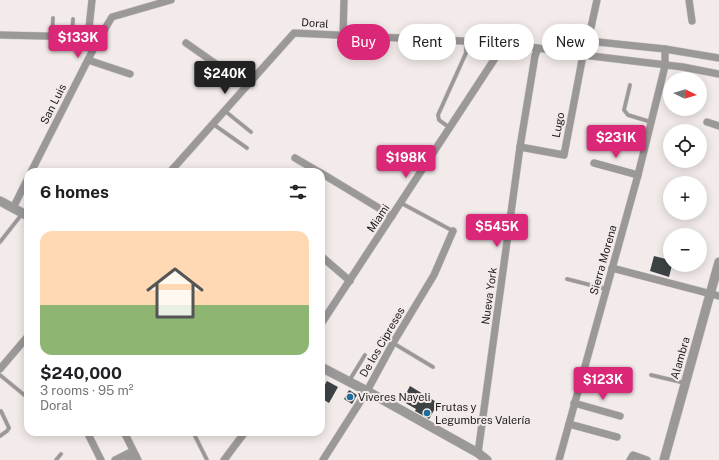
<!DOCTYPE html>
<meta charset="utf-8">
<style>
body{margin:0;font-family:"Public Sans",sans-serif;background:#f6f6f6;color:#202124;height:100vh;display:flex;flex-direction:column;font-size:15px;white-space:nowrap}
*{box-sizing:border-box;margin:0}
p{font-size:13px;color:#757577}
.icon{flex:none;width:22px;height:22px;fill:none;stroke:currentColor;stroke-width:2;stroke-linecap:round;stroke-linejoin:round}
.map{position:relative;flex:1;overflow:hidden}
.drawer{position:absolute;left:24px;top:168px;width:301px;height:268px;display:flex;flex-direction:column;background:#fff;border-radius:12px;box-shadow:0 2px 10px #0003}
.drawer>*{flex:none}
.banner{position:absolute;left:337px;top:24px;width:322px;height:36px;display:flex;gap:8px}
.needle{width:26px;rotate:95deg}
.controls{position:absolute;left:663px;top:72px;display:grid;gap:8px}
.controls a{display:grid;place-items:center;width:44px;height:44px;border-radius:50%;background:#fff;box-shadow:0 2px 10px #0003;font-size:20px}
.price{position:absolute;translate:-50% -34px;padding:0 9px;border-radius:4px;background:#db2777;color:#fff;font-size:13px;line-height:26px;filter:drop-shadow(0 1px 2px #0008)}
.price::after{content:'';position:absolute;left:50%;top:24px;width:12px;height:9px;margin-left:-6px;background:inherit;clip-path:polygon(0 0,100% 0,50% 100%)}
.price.active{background:#222;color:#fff}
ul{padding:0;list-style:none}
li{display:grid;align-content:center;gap:8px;height:212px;padding:0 16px}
li span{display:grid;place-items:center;height:124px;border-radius:12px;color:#555}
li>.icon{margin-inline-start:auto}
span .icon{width:72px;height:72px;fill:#fffc;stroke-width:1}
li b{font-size:17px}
h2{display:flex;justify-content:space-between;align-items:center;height:48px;padding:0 16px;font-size:17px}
.chip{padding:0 14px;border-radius:18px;background:#fff;box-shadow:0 2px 10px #0003;font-size:14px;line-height:36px}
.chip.active{background:#db2777;color:#fff}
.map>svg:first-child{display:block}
.building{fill:#3d4245}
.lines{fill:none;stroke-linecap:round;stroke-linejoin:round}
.service-casing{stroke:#cdc7c5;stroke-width:4.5}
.minor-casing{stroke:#cdc7c5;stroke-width:8}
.tertiary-casing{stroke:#cdc7c5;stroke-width:10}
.service{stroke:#9b9898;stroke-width:3.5}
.minor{stroke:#9b9898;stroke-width:7}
.tertiary{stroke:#9b9898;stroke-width:9}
.poi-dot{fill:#1d6c9e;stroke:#f2ebe9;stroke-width:1.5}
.labels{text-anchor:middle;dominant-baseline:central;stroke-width:4;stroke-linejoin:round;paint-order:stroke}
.street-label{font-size:11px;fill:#232120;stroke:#f2ebe9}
.poi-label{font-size:11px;fill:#232120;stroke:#f2ebe9;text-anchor:start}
</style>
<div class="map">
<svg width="719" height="460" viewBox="0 0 719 460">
<rect width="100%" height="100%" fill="#f2ebe9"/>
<!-- building -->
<g class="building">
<path d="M 654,256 L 670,260 L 670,265 L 672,265 L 669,277 L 650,271 Z"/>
<path d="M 327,381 L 338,387 L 329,403 L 321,398 L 321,391 Z"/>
<path d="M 410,386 L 438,403 L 429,419 L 415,411 L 416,409 L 402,401 Z"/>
<path d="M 349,390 L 357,395 L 352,404 L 344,399 Z"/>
</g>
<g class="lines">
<defs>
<g id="service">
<path d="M 52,36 L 53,18"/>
<path d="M 72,37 L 73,19"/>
<path d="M 630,85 L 624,110 L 628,115 L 651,122"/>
<path d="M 225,111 L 251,132"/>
<path d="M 213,124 L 247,148"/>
<path d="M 450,128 L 439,120 L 438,115 L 466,53 L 466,42"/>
<path d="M 401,203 L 453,231"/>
<path d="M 0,242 L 22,214"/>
<path d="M 567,279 L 606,289"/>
<path d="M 393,343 L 433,367"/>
<path d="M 0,375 L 28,398"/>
<path d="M 651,375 L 685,383"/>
<path d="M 349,381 L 365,355"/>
<path d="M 193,432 L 207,460"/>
<path d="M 0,436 L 7,431 L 9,428 L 1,411"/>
<path d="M 56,460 L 61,454"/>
</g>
<g id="minor">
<path d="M 689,0 L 692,21"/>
<path d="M 0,35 L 88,37 L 98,40"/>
<path d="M 343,36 L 344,0"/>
<path d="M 88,37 L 92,0"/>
<path d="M 588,41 L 665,49 L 719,58"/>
<path d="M 186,43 L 246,85"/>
<path d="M 88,60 L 130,74"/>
<path d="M 707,122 L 719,126"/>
<path d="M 520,147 L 564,155 L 583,55 L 588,41 L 597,0"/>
<path d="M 295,158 L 319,172"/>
<path d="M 594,163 L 638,175"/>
<path d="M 31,172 L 98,40 L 112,17 L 171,0"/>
<path d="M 170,172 L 294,33 L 505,43 L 583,55 L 683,67 L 719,74"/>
<path d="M 321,173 L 392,216"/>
<path d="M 13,208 L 28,178"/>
<path d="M 321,256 L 350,281"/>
<path d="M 612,268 L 719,296"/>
<path d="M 321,324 L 505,43"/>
<path d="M 0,369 L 28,336"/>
<path d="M 574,403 L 620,416"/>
<path d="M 569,424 L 617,437"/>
<path d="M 87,432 L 101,460"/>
<path d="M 124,432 L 138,460"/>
<path d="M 478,453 L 520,147 L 535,56 L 538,48"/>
<path d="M 115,460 L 133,451"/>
<path d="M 128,460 L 136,456"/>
<path d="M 224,460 L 245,432"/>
<path d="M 323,460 L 367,391 L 393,343 L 434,275 L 453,231"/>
<path d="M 559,460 L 638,175 L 665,66 L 665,49"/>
<path d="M 630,460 L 633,455 L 647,460"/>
</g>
<g id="tertiary">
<path d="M 0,201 L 28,216"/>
<path d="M 321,367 L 367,391 L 478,453 L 487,460"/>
<path d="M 664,460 L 719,262"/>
</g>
</defs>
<!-- service casing -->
<use href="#service" class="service-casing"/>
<!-- minor casing -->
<use href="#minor" class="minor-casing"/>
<!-- tertiary casing -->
<use href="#tertiary" class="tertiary-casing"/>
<!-- service -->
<use href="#service" class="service"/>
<!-- minor -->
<use href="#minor" class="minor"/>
<!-- tertiary -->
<use href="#tertiary" class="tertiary"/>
</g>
<!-- markers -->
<g class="poi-dot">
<circle cx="350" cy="397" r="4"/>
<circle cx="427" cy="413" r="4"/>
</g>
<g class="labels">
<!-- street labels -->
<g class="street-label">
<text transform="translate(315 23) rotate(4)">Doral</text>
<text transform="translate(53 104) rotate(-63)">San Luis</text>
<text transform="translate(558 125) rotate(-79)">Lugo</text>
<text transform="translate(378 218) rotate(-56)">Miami</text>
<text transform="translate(603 260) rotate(-74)">Sierra Morena</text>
<text transform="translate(489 296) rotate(-82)">Nueva York</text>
<text transform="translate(382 342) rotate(-60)">De los Cipreses</text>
<text transform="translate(680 358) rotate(-74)">Alambra</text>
</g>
<!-- poi labels -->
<g class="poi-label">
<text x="358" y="397">Viveres Nayeli</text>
<text x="435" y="407">Frutas y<tspan x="435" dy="13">Legumbres Valería</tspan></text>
</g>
</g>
</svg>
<div class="controls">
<a><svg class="needle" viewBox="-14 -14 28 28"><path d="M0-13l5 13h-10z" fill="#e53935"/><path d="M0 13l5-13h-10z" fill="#757577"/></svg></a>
<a><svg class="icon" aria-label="locate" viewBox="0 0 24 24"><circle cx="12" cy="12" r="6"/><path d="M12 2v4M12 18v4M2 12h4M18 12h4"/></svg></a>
<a>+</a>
<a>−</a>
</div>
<b class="price" style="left:78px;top:59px">$133K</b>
<b class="price active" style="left:225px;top:95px">$240K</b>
<b class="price" style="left:616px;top:159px">$231K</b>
<b class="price" style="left:406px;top:179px">$198K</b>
<b class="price" style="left:497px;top:248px">$545K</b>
<b class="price" style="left:603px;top:401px">$123K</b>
<div class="banner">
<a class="chip active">Buy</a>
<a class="chip">Rent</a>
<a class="chip">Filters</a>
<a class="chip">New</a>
</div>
<section class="drawer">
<h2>6 homes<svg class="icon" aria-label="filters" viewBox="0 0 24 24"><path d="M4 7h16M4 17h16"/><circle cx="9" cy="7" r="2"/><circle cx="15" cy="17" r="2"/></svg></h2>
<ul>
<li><span style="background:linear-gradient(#ffd9b3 60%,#8fb573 0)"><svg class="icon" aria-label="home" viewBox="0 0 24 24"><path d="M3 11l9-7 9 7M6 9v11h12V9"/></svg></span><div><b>$240,000</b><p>3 rooms · 95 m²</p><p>Doral</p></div></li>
</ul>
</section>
</div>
